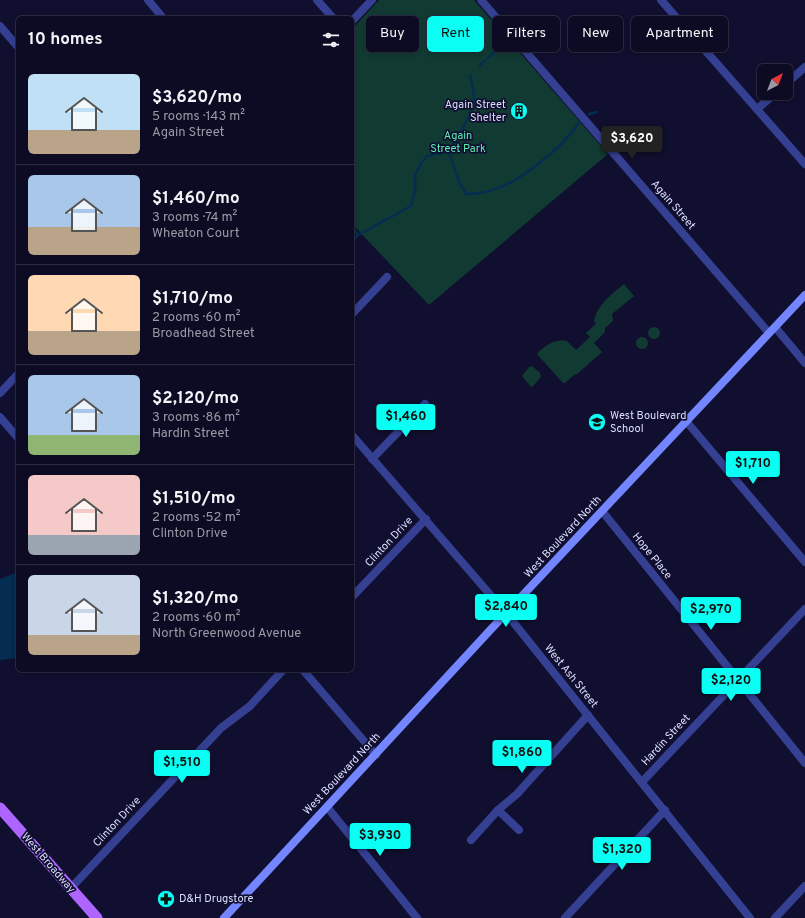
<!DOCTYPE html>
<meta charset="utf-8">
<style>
body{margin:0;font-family:Overpass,sans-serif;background:#1a1930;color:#f1f3f6;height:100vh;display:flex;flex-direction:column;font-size:15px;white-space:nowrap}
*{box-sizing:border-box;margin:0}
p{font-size:13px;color:#9a9ba6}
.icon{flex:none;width:22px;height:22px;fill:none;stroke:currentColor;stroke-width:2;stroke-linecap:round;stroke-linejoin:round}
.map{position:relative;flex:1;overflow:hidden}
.panel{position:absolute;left:16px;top:16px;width:338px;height:656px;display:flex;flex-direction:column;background:#0c0b23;border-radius:6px;box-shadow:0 2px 6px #0003,0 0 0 1px #2c2b41}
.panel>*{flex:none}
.guide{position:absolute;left:366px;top:16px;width:379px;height:36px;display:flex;gap:8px}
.needle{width:26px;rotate:42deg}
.fabs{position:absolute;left:757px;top:64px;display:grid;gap:8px}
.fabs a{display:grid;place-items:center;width:36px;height:36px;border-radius:6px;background:#0c0b23;box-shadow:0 2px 6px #0003,0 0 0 1px #2c2b41;font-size:20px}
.price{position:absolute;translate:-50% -34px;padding:0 9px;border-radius:4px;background:#09fff3;color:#111;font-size:13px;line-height:26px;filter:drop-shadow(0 1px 2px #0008)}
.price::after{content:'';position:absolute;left:50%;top:24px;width:12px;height:9px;margin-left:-6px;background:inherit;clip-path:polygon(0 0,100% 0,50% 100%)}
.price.selected{background:#222;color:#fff}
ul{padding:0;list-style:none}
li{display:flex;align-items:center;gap:12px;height:100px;padding:0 12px}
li+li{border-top:1px solid #2c2b41}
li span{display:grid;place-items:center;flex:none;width:112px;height:80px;border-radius:6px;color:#555}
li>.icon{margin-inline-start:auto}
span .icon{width:48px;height:48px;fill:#fffc;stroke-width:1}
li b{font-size:17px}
h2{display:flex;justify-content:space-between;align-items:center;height:48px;padding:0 12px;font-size:17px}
.chip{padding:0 14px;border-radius:6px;background:#0c0b23;box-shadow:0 2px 6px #0003,0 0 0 1px #2c2b41;font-size:14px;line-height:36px}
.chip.selected{background:#09fff3;color:#111}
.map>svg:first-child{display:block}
.green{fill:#113a32}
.water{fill:#052d52}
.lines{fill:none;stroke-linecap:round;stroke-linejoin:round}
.stream{stroke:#052d52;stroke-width:2.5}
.minor{stroke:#354093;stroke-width:8}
.tertiary{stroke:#354093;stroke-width:8}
.secondary{stroke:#7486ff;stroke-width:8}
.primary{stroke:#ae64ff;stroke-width:11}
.labels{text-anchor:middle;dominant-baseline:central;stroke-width:3.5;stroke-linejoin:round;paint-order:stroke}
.poi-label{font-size:11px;fill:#dddeff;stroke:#100f2f;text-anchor:start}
.park-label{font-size:11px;fill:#5beeb3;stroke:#100f2f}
.street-label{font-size:11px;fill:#dddeff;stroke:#100f2f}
</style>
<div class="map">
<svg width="805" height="918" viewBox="0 0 805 918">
<rect width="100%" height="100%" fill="#100f2f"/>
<!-- green -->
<g class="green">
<path d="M 379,0 L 474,0 L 608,154 L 429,305 L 352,224 L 352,29 Z"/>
<path d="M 624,284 L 634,296 L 612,314 L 613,321 L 605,328 L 605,332 L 594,343 L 602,352 L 577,374 L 574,375 L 565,383 L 563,383 L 537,354 C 546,345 553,339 567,341 L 576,350 L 590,337 L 586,333 L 596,324 L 594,321 C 597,305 612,294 624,284 Z"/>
<circle cx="654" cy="333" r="6"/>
<circle cx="642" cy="343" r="6"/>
<path d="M 532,366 L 540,373 L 541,377 L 533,386 L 531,387 L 522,376 L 529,367 Z"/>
</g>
<!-- water -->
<path class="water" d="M 18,572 L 18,658 L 0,660 L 0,579 Z"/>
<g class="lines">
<!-- stream -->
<g class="stream">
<path d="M 480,65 C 488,57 498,51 505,41"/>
<path d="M 589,114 L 597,112"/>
<path d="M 448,151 C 455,165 456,181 466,194 C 501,195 533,170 558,147 C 566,140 573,130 580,122"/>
<path d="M 352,226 L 358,235 L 352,242"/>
<path d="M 358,235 L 411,206 L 415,191 L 415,175 L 422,162 L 427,156 L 448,151 C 458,137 473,114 474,97 C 474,90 471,82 470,75"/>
</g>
<!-- minor -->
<g class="minor">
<path d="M 148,0 L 163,18"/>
<path d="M 317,0 L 333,18"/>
<path d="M 481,0 L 769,333"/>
<path d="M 352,21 L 372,0"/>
<path d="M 786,84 L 805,67"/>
<path d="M 757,109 L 776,93"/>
<path d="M 352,314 L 387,277"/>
<path d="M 775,327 L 805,363"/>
<path d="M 0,393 L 18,374"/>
<path d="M 0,417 L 18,438"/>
<path d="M 686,421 L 805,562"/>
<path d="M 372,459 L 425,404"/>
<path d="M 602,511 L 805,763"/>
<path d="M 352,597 L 426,519"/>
<path d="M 303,670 L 376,755"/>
<path d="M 642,782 L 805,609"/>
<path d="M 327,807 L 417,918"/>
<path d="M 519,830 L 498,810 L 517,794 L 588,715"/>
<path d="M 471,840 L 498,810"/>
<path d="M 70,889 L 221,728 L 250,706 L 283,670"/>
<path d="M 565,918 L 665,810"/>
<path d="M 775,918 L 805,886"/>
</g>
<!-- tertiary -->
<g class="tertiary">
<path d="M 661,0 L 805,164"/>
<path d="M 0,26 L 18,47"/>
<path d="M 352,435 L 506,613 L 750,918"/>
</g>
<!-- secondary -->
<path class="secondary" d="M 224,918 L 506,613 L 805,295"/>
<!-- primary -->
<path class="primary" d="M 0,808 L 97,918"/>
</g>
<!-- icons -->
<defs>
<symbol id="building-disc" viewBox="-11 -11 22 22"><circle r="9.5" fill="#09fff3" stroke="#100f2f"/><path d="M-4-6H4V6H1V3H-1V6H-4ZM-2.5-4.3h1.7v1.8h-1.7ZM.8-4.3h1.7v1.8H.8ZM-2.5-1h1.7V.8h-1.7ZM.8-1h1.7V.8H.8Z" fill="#111"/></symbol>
<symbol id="school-disc" viewBox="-11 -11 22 22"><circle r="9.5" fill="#09fff3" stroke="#100f2f"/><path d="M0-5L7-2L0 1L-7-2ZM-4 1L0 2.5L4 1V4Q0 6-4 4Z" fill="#111"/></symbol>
<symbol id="pharmacy-disc" viewBox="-11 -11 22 22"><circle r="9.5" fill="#09fff3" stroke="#100f2f"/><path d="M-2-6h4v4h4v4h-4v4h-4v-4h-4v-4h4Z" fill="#111"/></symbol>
</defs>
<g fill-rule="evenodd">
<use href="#building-disc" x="509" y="101" width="20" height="20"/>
<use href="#school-disc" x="587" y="412" width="20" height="20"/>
<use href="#pharmacy-disc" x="156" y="889" width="20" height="20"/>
</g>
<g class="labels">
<!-- poi labels -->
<g class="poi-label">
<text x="506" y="105" text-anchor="end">Again Street<tspan x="506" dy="13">Shelter</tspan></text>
<text x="610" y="416">West Boulevard<tspan x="610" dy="13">School</tspan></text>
<text x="179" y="899">D&amp;H Drugstore</text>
</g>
<!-- park labels -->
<g class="park-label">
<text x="458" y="136">Again<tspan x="458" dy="13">Street Park</tspan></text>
</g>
<!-- street labels -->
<g class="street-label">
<text transform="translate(673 205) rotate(49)">Again Street</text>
<text transform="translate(563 537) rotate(-47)">West Boulevard North</text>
<text transform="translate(389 542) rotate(-47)">Clinton Drive</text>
<text transform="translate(652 556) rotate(51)">Hope Place</text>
<text transform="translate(571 676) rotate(51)">West Ash Street</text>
<text transform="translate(666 740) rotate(-47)">Hardin Street</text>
<text transform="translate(342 774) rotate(-47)">West Boulevard North</text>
<text transform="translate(117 822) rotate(-47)">Clinton Drive</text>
<text transform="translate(48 863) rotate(49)">West Broadway</text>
</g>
</g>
</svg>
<div class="fabs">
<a><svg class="needle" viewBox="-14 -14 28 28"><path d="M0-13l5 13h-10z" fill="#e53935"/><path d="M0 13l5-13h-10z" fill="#9a9ba6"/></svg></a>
</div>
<b class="price selected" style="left:632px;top:160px">$3,620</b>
<b class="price" style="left:406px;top:438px">$1,460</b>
<b class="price" style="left:753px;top:485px">$1,710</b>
<b class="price" style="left:506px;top:628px">$2,840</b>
<b class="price" style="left:711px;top:631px">$2,970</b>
<b class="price" style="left:731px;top:702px">$2,120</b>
<b class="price" style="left:522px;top:774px">$1,860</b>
<b class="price" style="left:182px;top:784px">$1,510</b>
<b class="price" style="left:380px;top:857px">$3,930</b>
<b class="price" style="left:622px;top:871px">$1,320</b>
<div class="guide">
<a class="chip">Buy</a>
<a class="chip selected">Rent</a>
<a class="chip">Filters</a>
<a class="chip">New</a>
<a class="chip">Apartment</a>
</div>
<section class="panel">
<h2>10 homes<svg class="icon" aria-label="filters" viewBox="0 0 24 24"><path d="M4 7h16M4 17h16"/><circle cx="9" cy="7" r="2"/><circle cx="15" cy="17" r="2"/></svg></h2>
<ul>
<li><span style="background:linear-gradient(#bfe0f5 70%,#b9a48a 0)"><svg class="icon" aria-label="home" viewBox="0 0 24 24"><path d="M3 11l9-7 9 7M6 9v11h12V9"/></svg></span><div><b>$3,620/mo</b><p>5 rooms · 143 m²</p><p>Again Street</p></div></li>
<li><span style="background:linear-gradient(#a9c7e8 65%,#b9a48a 0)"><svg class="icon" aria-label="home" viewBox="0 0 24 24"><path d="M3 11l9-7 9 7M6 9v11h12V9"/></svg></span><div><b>$1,460/mo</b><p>3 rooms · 74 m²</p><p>Wheaton Court</p></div></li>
<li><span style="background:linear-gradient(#ffd9b3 70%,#b9a48a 0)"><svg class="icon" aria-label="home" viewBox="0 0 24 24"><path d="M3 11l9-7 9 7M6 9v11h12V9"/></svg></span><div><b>$1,710/mo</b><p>2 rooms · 60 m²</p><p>Broadhead Street</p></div></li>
<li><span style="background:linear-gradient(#a9c7e8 75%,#8fb573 0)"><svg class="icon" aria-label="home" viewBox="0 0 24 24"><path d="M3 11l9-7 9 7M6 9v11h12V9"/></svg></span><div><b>$2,120/mo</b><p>3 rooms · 86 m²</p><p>Hardin Street</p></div></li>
<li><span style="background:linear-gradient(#f6c9c9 75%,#9aa5b1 0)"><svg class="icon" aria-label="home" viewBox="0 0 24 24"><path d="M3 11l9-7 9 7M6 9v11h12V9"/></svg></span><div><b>$1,510/mo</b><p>2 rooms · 52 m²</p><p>Clinton Drive</p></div></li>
<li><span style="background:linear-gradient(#c9d6e8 75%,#b9a48a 0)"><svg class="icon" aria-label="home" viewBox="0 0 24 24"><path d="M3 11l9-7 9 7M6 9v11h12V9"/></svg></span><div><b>$1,320/mo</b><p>2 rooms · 60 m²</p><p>North Greenwood Avenue</p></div></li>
</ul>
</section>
</div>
